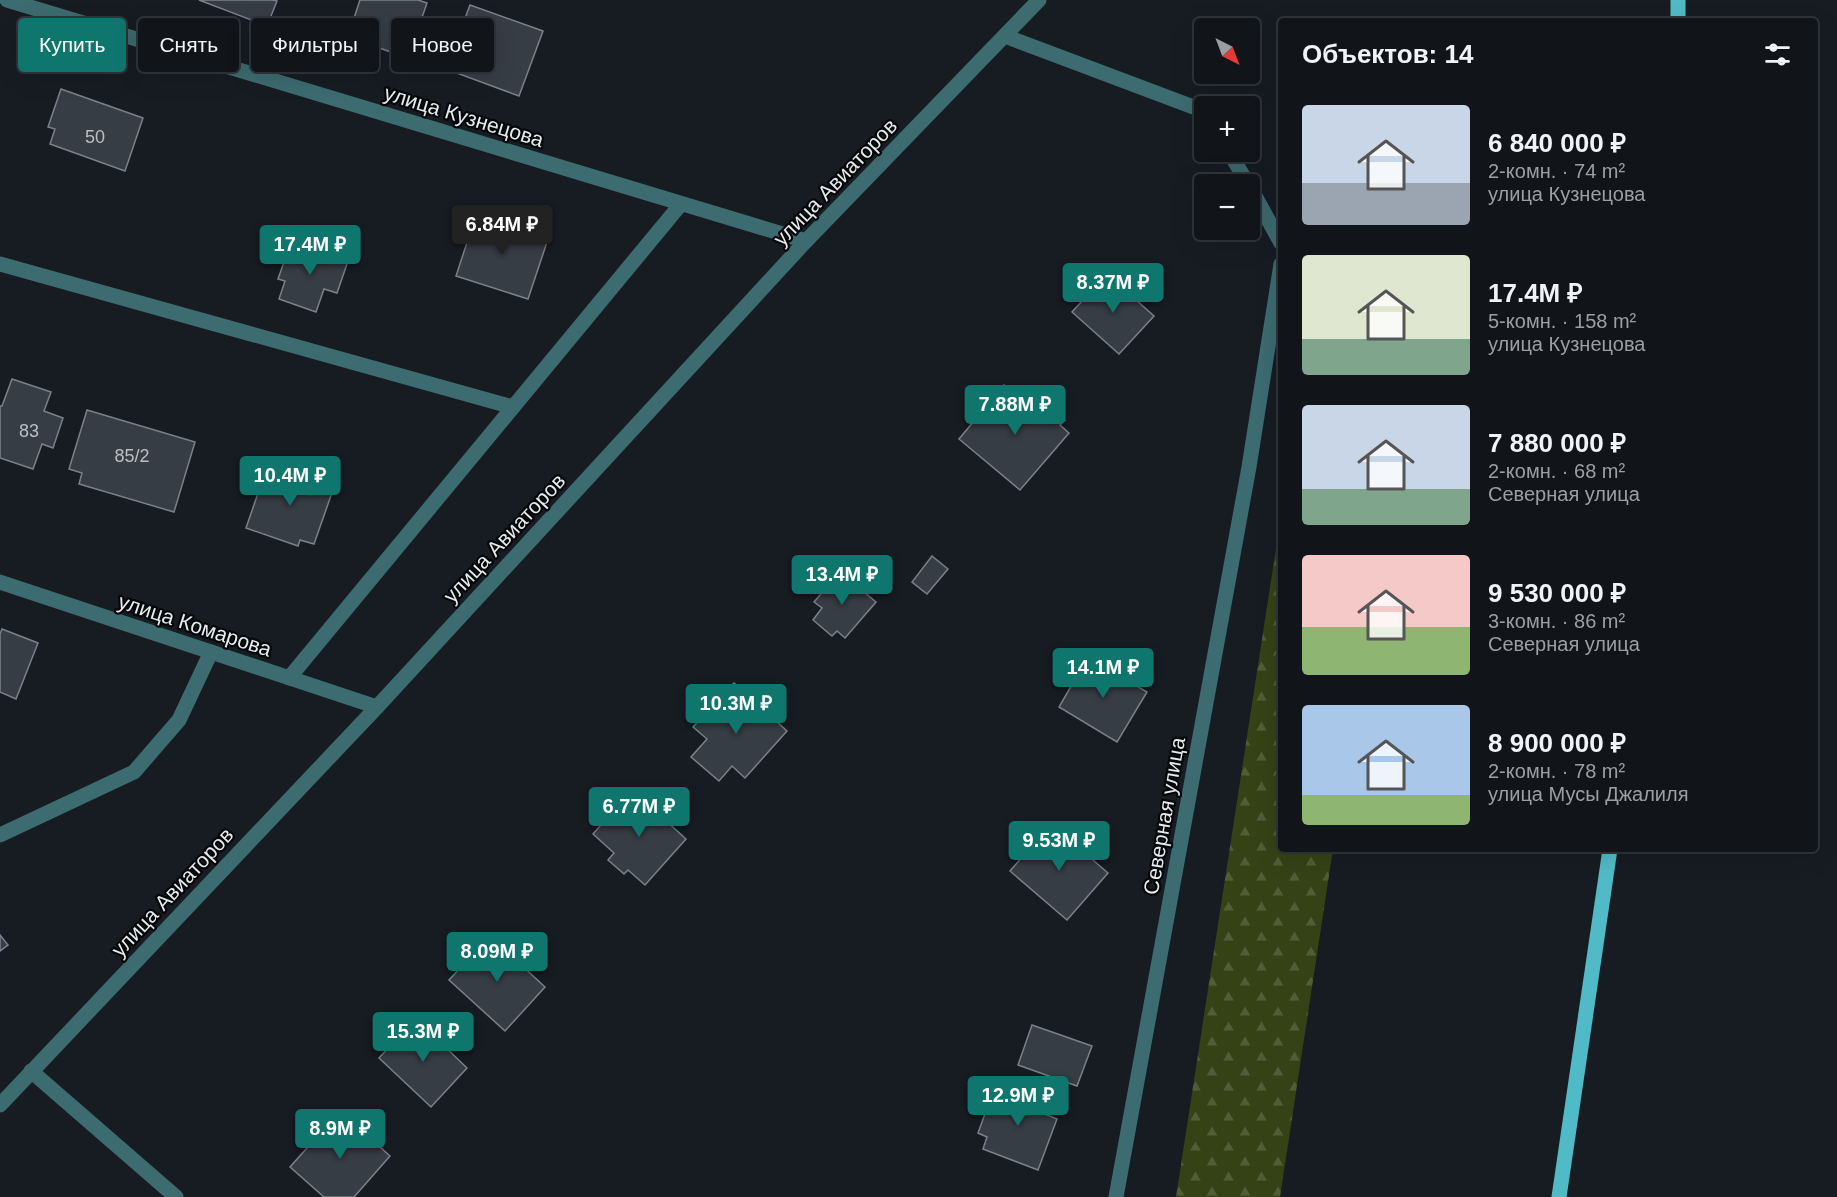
<!DOCTYPE html>
<html lang="ru">
<meta charset="utf-8">
<style>
body{margin:0;font-family:Helvetica,sans-serif;background:#1a1e23;color:#f1f3f6;height:100vh;display:flex;flex-direction:column;font-size:22px;white-space:nowrap}
*{box-sizing:border-box;margin:0}
p{font-size:20px;color:#9c9fa2}
.icon{flex:none;width:33px;height:33px;fill:none;stroke:currentColor;stroke-width:2;stroke-linecap:round;stroke-linejoin:round}
.map{position:relative;flex:1;overflow:hidden}
.side{position:absolute;left:1278px;top:18px;width:540px;height:834px;display:flex;flex-direction:column;background:#11151a;border-radius:6px;box-shadow:0 6px 24px #0002,0 0 0 2px #303439}
.side>*{flex:none}
.banner{position:absolute;left:18px;top:18px;width:570px;height:54px;display:flex;gap:12px}
.needle{width:39px;rotate:138deg}
.controls{position:absolute;left:1194px;top:18px;display:grid;gap:12px}
.controls a{display:grid;place-items:center;width:66px;height:66px;border-radius:6px;background:#11151a;box-shadow:0 6px 24px #0002,0 0 0 2px #303439;font-size:30px}
.price{position:absolute;translate:-50% -51px;padding:0 14px;border-radius:6px;background:#0f766e;color:#fff;font-size:20px;line-height:39px;filter:drop-shadow(0 2px 3px #0008)}
.price::after{content:'';position:absolute;left:50%;top:36px;width:18px;height:14px;margin-left:-9px;background:inherit;clip-path:polygon(0 0,100% 0,50% 100%)}
.price.on{background:#222;color:#fff}
ul{padding:0;list-style:none}
li{display:flex;align-items:center;gap:18px;height:150px;padding:0 24px}
li span{display:grid;place-items:center;flex:none;width:168px;height:120px;border-radius:6px;color:#555}
li>.icon{margin-inline-start:auto}
span .icon{width:72px;height:72px;fill:#fffc;stroke-width:1}
li b{font-size:26px}
h2{display:flex;justify-content:space-between;align-items:center;height:72px;padding:0 24px;font-size:26px}
.chip{padding:0 21px;border-radius:6px;background:#11151a;box-shadow:0 6px 24px #0002,0 0 0 2px #303439;font-size:21px;line-height:54px}
.chip.on{background:#0f766e;color:#fff}
.map>svg:first-child{display:block}
.forest{fill:url(#forest-firs)}
.building{fill:#373d45;stroke:#7b818a;stroke-width:1.5}
.lines{fill:none;stroke-linecap:round;stroke-linejoin:round}
.minor{stroke:#3c6b70;stroke-width:15}
.major{stroke:#50bbc7;stroke-width:15}
.labels{text-anchor:middle;dominant-baseline:central;stroke-width:4.5;stroke-linejoin:round;paint-order:stroke}
.number-label{font-size:18px;fill:#bbbfc4}
.street-label{font-size:21px;fill:#e7eaef;stroke:#050709}
</style>
<div class="map">
<svg width="1837" height="1197" viewBox="0 0 1837 1197">
<defs>
<pattern id="forest-firs" width="22" height="20" patternUnits="userSpaceOnUse" patternTransform="scale(1.5)"><rect width="22" height="20" fill="#354216"/><path d="M5 1l3.5 6h-7zM16 11l3.5 6h-7z" fill="#525d38"/></pattern>
</defs>
<rect width="100%" height="100%" fill="#171c23"/>
<!-- forest -->
<path class="forest" d="M 1281,516 L 1281,849 L 1333,849 L 1280,1197 L 1176,1197 Z"/>
<!-- building -->
<g class="building">
<path d="M 199,0 L 273,0 L 277,1 L 267,26 Z"/>
<path d="M 360,0 L 418,0 L 427,3 L 408,58 L 365,43 L 370,31 L 352,24 Z"/>
<path d="M 470,5 L 543,31 L 519,96 L 446,69 Z"/>
<path d="M 61,89 L 143,118 L 125,171 L 50,144 L 55,129 L 48,127 Z"/>
<path d="M 477,212 L 549,236 L 528,299 L 456,276 Z"/>
<path d="M 291,242 L 348,261 L 337,293 L 324,289 L 316,312 L 279,299 L 285,281 L 278,279 Z"/>
<path d="M 1107,274 L 1154,316 L 1119,354 L 1072,312 Z"/>
<path d="M 12,379 L 51,392 L 44,411 L 63,418 L 53,448 L 42,444 L 33,469 L 0,458 L 0,406 L 2,406 Z"/>
<path d="M 1004,385 L 1032,408 L 1040,398 L 1065,420 L 1060,425 L 1069,433 L 1020,490 L 959,439 Z"/>
<path d="M 87,410 L 195,442 L 174,512 L 79,484 L 82,473 L 69,469 Z"/>
<path d="M 268,464 L 334,487 L 314,544 L 300,540 L 298,546 L 246,528 Z"/>
<path d="M 932,556 L 948,569 L 927,594 L 912,582 Z"/>
<path d="M 840,572 L 876,602 L 845,638 L 837,631 L 832,636 L 813,620 L 822,608 L 814,602 Z"/>
<path d="M 2,629 L 38,643 L 16,699 L 0,692 L 0,634 Z"/>
<path d="M 1088,657 L 1147,692 L 1117,742 L 1059,707 Z"/>
<path d="M 734,683 L 787,731 L 745,778 L 732,766 L 719,781 L 691,757 L 707,739 L 693,727 Z"/>
<path d="M 632,790 L 686,839 L 645,885 L 628,870 L 624,874 L 608,860 L 614,853 L 593,834 Z"/>
<path d="M 1051,824 L 1108,873 L 1067,920 L 1010,871 Z"/>
<path d="M 0,935 L 8,945 L 0,951 Z"/>
<path d="M 490,936 L 545,987 L 505,1031 L 449,980 Z"/>
<path d="M 416,1019 L 467,1068 L 431,1107 L 379,1058 Z"/>
<path d="M 1032,1025 L 1092,1046 L 1077,1086 L 1018,1065 Z"/>
<path d="M 1009,1083 L 1047,1098 L 1042,1113 L 1057,1119 L 1038,1170 L 983,1149 L 987,1137 L 978,1133 L 990,1100 L 1001,1104 Z"/>
<path d="M 340,1111 L 390,1156 L 354,1197 L 324,1197 L 290,1167 Z"/>
</g>
<g class="lines">
<!-- minor -->
<g class="minor">
<path d="M 7,0 L 806,241"/>
<path d="M 1005,36 L 1204,111"/>
<path d="M 1229,152 L 1248,184"/>
<path d="M 1250,187 L 1281,243"/>
<path d="M 0,264 L 513,407"/>
<path d="M 0,582 L 377,707"/>
<path d="M 289,678 L 681,204"/>
<path d="M 0,835 L 134,772 L 179,720 L 211,652"/>
<path d="M 31,1071 L 176,1197"/>
<path d="M 0,1105 L 377,707 L 806,241 L 1039,0"/>
<path d="M 1116,1197 L 1249,467 L 1281,264"/>
</g>
<!-- major -->
<g class="major">
<path d="M 1678,21 L 1678,0"/>
<path d="M 1559,1197 L 1610,849"/>
</g>
</g>
<g class="labels">
<!-- number labels -->
<g class="number-label">
<text x="95" y="137">50</text>
<text x="29" y="431">83</text>
<text x="132" y="456">85/2</text>
</g>
<!-- street labels -->
<g class="street-label">
<text transform="translate(464 116) rotate(17)">улица Кузнецова</text>
<text transform="translate(835 182) rotate(-46)">улица Авиаторов</text>
<text transform="translate(504 538) rotate(-47)">улица Авиаторов</text>
<text transform="translate(195 625) rotate(18)">улица Комарова</text>
<text transform="translate(1164 816) rotate(-80)">Северная улица</text>
<text transform="translate(172 892) rotate(-47)">улица Авиаторов</text>
</g>
</g>
</svg>
<div class="controls">
<a><svg class="needle" viewBox="-14 -14 28 28"><path d="M0-13l5 13h-10z" fill="#e53935"/><path d="M0 13l5-13h-10z" fill="#9c9fa2"/></svg></a>
<a>+</a>
<a>−</a>
</div>
<b class="price on" style="left:502px;top:256px">6.84M ₽</b>
<b class="price" style="left:310px;top:276px">17.4M ₽</b>
<b class="price" style="left:1113px;top:314px">8.37M ₽</b>
<b class="price" style="left:1015px;top:436px">7.88M ₽</b>
<b class="price" style="left:290px;top:507px">10.4M ₽</b>
<b class="price" style="left:842px;top:606px">13.4M ₽</b>
<b class="price" style="left:1103px;top:699px">14.1M ₽</b>
<b class="price" style="left:736px;top:735px">10.3M ₽</b>
<b class="price" style="left:639px;top:838px">6.77M ₽</b>
<b class="price" style="left:1059px;top:872px">9.53M ₽</b>
<b class="price" style="left:497px;top:983px">8.09M ₽</b>
<b class="price" style="left:423px;top:1063px">15.3M ₽</b>
<b class="price" style="left:1018px;top:1127px">12.9M ₽</b>
<b class="price" style="left:340px;top:1160px">8.9M ₽</b>
<div class="banner">
<a class="chip on">Купить</a>
<a class="chip">Снять</a>
<a class="chip">Фильтры</a>
<a class="chip">Новое</a>
</div>
<section class="side">
<h2>Объектов: 14<svg class="icon" aria-label="filters" viewBox="0 0 24 24"><path d="M4 7h16M4 17h16"/><circle cx="9" cy="7" r="2"/><circle cx="15" cy="17" r="2"/></svg></h2>
<ul>
<li><span style="background:linear-gradient(#c9d6e8 65%,#9aa5b1 0)"><svg class="icon" aria-label="home" viewBox="0 0 24 24"><path d="M3 11l9-7 9 7M6 9v11h12V9"/></svg></span><div><b>6 840 000 ₽</b><p>2-комн. · 74 m²</p><p>улица Кузнецова</p></div></li>
<li><span style="background:linear-gradient(#dfe7d0 70%,#7fa58c 0)"><svg class="icon" aria-label="home" viewBox="0 0 24 24"><path d="M3 11l9-7 9 7M6 9v11h12V9"/></svg></span><div><b>17.4M ₽</b><p>5-комн. · 158 m²</p><p>улица Кузнецова</p></div></li>
<li><span style="background:linear-gradient(#c9d6e8 70%,#7fa58c 0)"><svg class="icon" aria-label="home" viewBox="0 0 24 24"><path d="M3 11l9-7 9 7M6 9v11h12V9"/></svg></span><div><b>7 880 000 ₽</b><p>2-комн. · 68 m²</p><p>Северная улица</p></div></li>
<li><span style="background:linear-gradient(#f6c9c9 60%,#8fb573 0)"><svg class="icon" aria-label="home" viewBox="0 0 24 24"><path d="M3 11l9-7 9 7M6 9v11h12V9"/></svg></span><div><b>9 530 000 ₽</b><p>3-комн. · 86 m²</p><p>Северная улица</p></div></li>
<li><span style="background:linear-gradient(#a9c7e8 75%,#8fb573 0)"><svg class="icon" aria-label="home" viewBox="0 0 24 24"><path d="M3 11l9-7 9 7M6 9v11h12V9"/></svg></span><div><b>8 900 000 ₽</b><p>2-комн. · 78 m²</p><p>улица Мусы Джалиля</p></div></li>
</ul>
</section>
</div>
